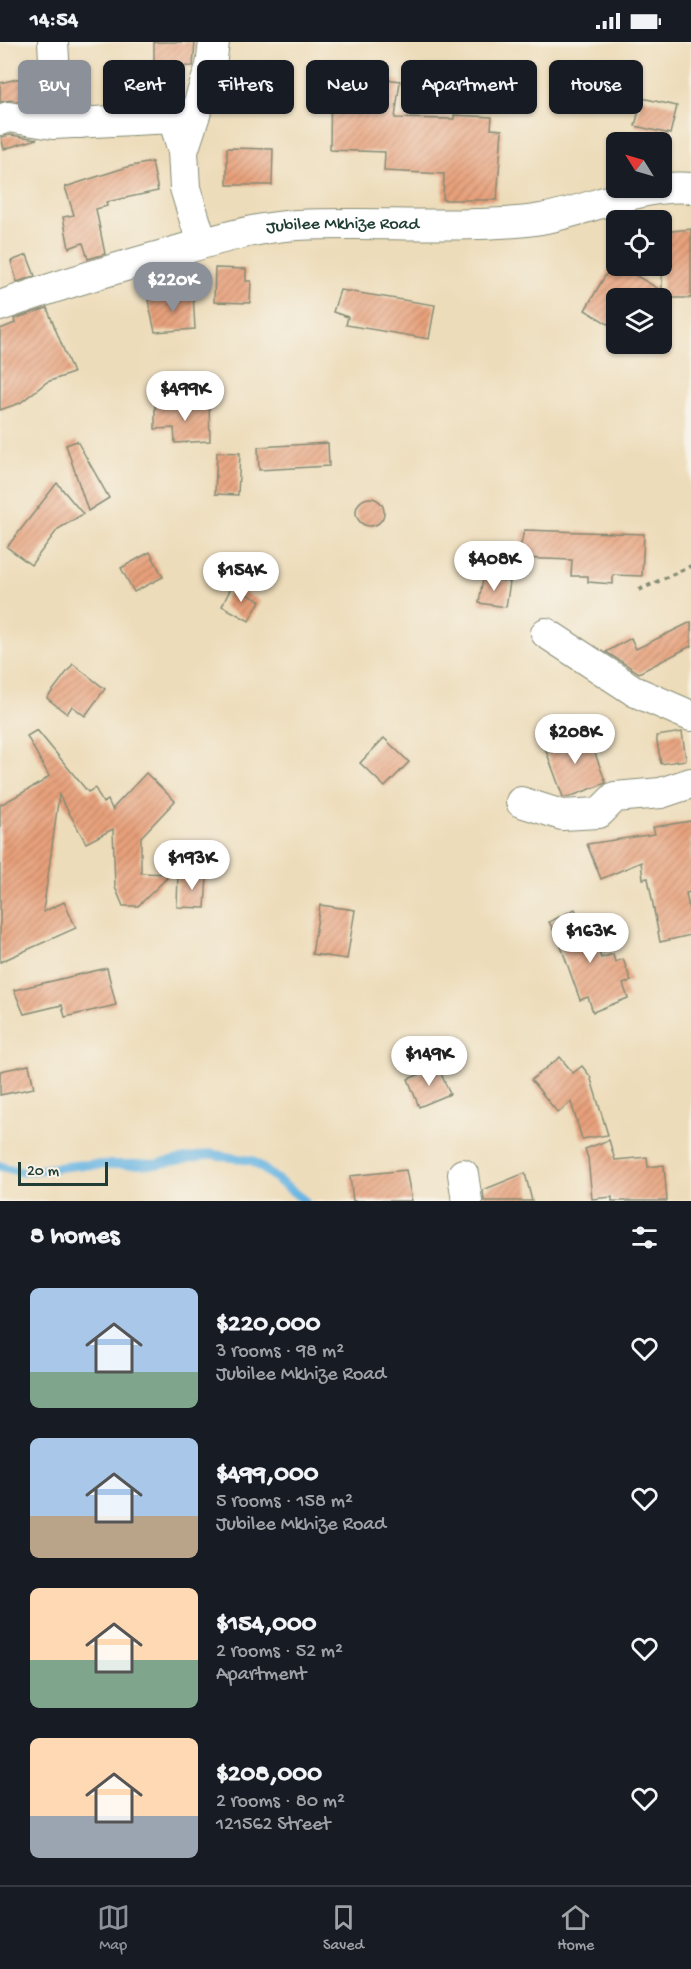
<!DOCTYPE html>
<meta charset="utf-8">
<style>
body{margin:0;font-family:"Gochi Hand",sans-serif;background:#242831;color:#f1f3f6;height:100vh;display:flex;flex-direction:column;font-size:22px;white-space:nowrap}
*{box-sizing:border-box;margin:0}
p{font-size:20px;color:#9ea1a6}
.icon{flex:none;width:33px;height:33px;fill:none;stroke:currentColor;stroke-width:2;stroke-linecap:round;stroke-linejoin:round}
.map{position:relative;height:1159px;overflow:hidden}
.side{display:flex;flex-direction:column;background:#171b24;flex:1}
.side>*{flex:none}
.top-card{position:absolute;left:18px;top:18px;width:656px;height:54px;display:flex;gap:12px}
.needle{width:39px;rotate:307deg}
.buttons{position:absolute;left:606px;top:90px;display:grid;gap:12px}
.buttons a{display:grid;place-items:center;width:66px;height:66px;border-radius:9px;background:#171b24;box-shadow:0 2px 4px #0004;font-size:30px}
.scale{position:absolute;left:18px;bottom:15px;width:90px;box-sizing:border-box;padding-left:6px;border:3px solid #1f3d34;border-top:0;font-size:16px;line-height:21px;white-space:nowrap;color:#1f3d34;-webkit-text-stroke:4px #f7f3e8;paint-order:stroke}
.price{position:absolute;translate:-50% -51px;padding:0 14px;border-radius:21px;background:#fff;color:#222;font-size:20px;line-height:39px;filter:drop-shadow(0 2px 3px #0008)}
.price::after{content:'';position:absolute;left:50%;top:36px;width:18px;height:14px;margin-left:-9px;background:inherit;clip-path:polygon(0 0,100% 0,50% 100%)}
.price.on{background:#8c9099;color:#fff}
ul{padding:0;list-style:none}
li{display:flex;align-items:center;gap:18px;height:150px;padding:0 30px}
li span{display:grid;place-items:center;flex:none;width:168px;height:120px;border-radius:9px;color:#555}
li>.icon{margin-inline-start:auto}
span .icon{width:72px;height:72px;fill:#fffc;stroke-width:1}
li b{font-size:26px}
h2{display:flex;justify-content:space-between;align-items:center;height:72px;padding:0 30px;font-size:26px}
.chip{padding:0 21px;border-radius:9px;background:#171b24;box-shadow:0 2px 4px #0004;font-size:21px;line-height:54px}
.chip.on{background:#8c9099;color:#fff}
.status{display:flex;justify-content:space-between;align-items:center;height:42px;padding:0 30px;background:#171b24;direction:ltr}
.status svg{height:16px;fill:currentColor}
.dock{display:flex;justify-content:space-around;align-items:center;height:84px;border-top:2px solid #363941;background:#171b24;font-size:16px;color:#9ea1a6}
.dock a{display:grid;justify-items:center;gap:3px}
.dock .on{color:#8c9099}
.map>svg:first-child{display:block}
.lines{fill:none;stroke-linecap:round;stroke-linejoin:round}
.stream{stroke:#69b5e2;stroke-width:9}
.building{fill:url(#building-hatch)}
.street-casing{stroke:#868c76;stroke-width:32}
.path{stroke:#868c76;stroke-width:4;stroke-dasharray:4.5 4.5;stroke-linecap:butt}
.street{stroke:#fff;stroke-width:30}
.labels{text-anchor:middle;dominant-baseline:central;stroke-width:4.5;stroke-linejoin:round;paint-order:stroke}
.street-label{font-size:18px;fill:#1f3d34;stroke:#f7f3e8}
</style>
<div class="status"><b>14:54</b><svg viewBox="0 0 49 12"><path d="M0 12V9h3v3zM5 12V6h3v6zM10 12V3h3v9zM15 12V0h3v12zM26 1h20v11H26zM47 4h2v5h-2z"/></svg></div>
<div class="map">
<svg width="691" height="1159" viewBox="0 0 691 1159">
<defs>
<pattern id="building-hatch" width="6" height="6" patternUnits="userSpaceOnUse" patternTransform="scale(1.5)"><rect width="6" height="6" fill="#e8a07a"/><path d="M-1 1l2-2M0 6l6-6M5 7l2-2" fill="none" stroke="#bb8465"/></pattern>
</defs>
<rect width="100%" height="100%" fill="#f7f3e8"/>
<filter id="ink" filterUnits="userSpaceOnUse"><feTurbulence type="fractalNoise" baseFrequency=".0167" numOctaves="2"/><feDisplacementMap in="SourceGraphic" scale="12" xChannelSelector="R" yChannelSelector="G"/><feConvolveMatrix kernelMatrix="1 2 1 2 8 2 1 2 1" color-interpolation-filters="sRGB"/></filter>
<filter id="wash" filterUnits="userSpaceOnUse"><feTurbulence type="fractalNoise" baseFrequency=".008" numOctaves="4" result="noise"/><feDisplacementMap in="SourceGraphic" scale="24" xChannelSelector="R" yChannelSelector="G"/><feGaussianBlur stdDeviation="1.35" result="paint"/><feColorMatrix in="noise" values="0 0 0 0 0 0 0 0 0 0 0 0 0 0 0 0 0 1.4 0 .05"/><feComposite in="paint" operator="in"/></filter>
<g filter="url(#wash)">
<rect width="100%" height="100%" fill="#eddcb9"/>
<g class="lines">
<!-- stream -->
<path class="stream" d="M 0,1124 L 21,1130 L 79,1123 L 158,1122 L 211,1112 L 253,1119 L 305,1159"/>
</g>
<g id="blocks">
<!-- building -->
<g class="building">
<path d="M 154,0 L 195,0 L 193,24 L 154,25 Z"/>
<path d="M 331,32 L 361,37 L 361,34 L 400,39 L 395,76 L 454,77 L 454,73 L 492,75 L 491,87 L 502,88 L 497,158 L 443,158 L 444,132 L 384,129 L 385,110 L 330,108 Z"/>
<path d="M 21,36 L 28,61 L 11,58 L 0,60 L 0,41 Z"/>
<path d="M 642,56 L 677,64 L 670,92 L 635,84 Z"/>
<path d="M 10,93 L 37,97 L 4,107 L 1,95 Z"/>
<path d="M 227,106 L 273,107 L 272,143 L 227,143 Z"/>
<path d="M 152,120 L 158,149 L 106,160 L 107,164 L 96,167 L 105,212 L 88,217 L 83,201 L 69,206 L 63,175 L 74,173 L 65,145 L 127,125 Z"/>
<path d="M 691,187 L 691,256 L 616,256 L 616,287 L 585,268 L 616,215 L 616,224 L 620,224 L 662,249 L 662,190 Z"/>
<path d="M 27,213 L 35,234 L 17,240 L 11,219 Z"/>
<path d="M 215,226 L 246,227 L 246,239 L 251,239 L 250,261 L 214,260 Z"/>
<path d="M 340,248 L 435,263 L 429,297 L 346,283 L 348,275 L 333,270 Z"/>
<path d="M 193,251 L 195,287 L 155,290 L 148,258 Z"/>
<path d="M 47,266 L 73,331 L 47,340 L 20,361 L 0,368 L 0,287 L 15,281 L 14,277 Z"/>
<path d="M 209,362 L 210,399 L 175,401 L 174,386 L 155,387 L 155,364 Z"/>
<path d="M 77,399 L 109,456 L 88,469 L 66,403 Z"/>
<path d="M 328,401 L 329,424 L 259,428 L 258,405 Z"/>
<path d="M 217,410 L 240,411 L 238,453 L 215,452 Z"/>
<path d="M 57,441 L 83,472 L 58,487 L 31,523 L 7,505 Z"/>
<circle cx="370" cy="470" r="14"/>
<path d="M 524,488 L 644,492 L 642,534 L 613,533 L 613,542 L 588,540 L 588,534 L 571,534 L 572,518 L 518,516 Z"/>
<path d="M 150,510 L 163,535 L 134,550 L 121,526 Z"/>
<path d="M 483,536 L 510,540 L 506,565 L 479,561 Z"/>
<path d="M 232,544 L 260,559 L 249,579 L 222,564 Z"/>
<path d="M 691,580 L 691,604 L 639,631 L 606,610 L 631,596 L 636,607 Z"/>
<path d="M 73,622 L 105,647 L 85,674 L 72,664 L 67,672 L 47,656 Z"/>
<path d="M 37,688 L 88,750 L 95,746 L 103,761 L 108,758 L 113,769 L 113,766 L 146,731 L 175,759 L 141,795 L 141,831 L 171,832 L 138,864 L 123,864 L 115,845 L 113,787 L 86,801 L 59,753 L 43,870 L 64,860 L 76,886 L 0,920 L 0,763 L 42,740 L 49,734 L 27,694 Z"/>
<path d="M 587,690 L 606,741 L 569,755 L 563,755 L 545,706 Z"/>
<path d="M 682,690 L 686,718 L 661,722 L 656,694 Z"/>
<path d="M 384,696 L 409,720 L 385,745 L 360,721 Z"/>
<path d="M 691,779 L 691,850 L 686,851 L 691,876 L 691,893 L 660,900 L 648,836 L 643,837 L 641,820 L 601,837 L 587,802 L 655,792 L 653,785 Z"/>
<path d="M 178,832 L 207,834 L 205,866 L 177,865 Z"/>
<path d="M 320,863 L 355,868 L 347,917 L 312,912 Z"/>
<path d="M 575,867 L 592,901 L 595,899 L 601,916 L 613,912 L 615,920 L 623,917 L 631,939 L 623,942 L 628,956 L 593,970 L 588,955 L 580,958 L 559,899 L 549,880 Z"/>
<path d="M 107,926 L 116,963 L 65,975 L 62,963 L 24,972 L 14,948 Z"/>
<path d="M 560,1015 L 573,1031 L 582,1024 L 590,1034 L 608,1093 L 582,1097 L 571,1060 L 558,1071 L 531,1038 Z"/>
<path d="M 29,1023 L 34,1046 L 0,1053 L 0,1029 Z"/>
<path d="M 438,1025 L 450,1052 L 419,1065 L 408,1037 Z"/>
<path d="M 609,1098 L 615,1118 L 647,1115 L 648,1125 L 664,1123 L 667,1159 L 612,1159 L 612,1155 L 592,1157 L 588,1116 L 585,1107 Z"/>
<path d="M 406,1128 L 412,1159 L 353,1159 L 350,1134 Z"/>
<path d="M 525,1131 L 532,1159 L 484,1159 L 483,1148 Z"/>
</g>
</g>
</g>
<g filter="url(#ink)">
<use href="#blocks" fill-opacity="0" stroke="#868c76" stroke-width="1.5"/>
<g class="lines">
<defs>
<g id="street">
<path d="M 53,0 L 55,33 L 69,64 L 80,81"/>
<path d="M 0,78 L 8,75 L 53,82 L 173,76 L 183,109 L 185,146 L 202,201"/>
<path d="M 183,109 L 211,24 L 214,0"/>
<path id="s1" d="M 0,264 C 53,245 106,229 160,214 C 205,201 249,186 297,183 C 357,180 417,184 478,182 C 499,181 520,181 541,177 C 589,169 642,141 691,146"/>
<path d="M 546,591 L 636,650 L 691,674"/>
<path d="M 521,760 L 562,773 L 599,771 L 615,755 L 661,751 L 691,741"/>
<path d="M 463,1132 L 467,1159"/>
</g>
</defs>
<!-- street casing -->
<use href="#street" class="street-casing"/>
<!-- path -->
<path class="path" d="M 639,548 L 691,524"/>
<!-- street -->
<use href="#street" class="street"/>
</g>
</g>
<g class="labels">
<!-- street labels -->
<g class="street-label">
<text stroke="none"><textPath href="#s1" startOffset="354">Jubilee Mkhize Road</textPath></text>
</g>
</g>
</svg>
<div class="buttons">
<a><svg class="needle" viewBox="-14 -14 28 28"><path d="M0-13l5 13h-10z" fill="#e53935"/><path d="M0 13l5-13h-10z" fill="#9ea1a6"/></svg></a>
<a><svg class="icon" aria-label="locate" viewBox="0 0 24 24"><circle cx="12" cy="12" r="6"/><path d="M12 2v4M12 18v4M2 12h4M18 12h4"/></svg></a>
<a><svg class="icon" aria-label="layers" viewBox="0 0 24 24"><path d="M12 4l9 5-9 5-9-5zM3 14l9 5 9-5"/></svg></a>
</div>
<div class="scale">20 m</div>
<b class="price on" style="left:173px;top:271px">$220K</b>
<b class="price" style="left:185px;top:380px">$499K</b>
<b class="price" style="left:494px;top:550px">$408K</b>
<b class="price" style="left:241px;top:561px">$154K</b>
<b class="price" style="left:575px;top:723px">$208K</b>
<b class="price" style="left:192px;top:849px">$193K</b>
<b class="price" style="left:590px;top:922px">$163K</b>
<b class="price" style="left:429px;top:1045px">$149K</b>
<div class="top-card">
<a class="chip on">Buy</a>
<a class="chip">Rent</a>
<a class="chip">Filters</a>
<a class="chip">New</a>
<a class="chip">Apartment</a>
<a class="chip">House</a>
</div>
</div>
<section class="side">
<h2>8 homes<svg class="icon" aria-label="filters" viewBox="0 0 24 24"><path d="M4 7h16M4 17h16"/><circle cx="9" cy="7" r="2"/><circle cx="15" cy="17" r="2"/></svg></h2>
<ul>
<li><span style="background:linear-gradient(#a9c7e8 70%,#7fa58c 0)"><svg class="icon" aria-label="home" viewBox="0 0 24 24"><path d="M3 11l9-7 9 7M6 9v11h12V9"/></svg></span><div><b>$220,000</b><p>3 rooms · 98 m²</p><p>Jubilee Mkhize Road</p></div><svg class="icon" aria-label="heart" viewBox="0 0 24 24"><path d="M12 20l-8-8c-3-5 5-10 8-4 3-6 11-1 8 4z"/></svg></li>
<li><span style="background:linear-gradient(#a9c7e8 65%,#b9a48a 0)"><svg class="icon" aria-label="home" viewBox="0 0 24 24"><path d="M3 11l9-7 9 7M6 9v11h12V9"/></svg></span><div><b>$499,000</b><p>5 rooms · 158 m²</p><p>Jubilee Mkhize Road</p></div><svg class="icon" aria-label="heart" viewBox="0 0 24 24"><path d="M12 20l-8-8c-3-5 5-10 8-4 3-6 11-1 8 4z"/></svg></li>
<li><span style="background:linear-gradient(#ffd9b3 60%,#7fa58c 0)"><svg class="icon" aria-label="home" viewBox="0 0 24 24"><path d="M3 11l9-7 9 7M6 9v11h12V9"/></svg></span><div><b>$154,000</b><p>2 rooms · 52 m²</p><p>Apartment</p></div><svg class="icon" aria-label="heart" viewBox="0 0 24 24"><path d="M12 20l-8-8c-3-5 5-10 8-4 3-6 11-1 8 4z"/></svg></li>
<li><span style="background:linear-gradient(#ffd9b3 65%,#9aa5b1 0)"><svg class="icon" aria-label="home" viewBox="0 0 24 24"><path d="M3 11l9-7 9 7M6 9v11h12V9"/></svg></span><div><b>$208,000</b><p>2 rooms · 80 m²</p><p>121562 Street</p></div><svg class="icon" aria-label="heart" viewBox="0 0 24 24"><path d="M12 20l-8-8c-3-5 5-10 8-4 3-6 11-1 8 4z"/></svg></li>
</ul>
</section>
<nav class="dock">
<a class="on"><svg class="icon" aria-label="map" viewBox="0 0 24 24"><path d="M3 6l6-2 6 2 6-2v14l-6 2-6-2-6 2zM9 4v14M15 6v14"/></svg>Map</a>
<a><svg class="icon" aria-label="saved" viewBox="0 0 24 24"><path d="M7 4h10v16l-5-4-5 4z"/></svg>Saved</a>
<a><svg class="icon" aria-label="home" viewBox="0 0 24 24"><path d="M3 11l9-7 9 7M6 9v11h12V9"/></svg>Home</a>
</nav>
